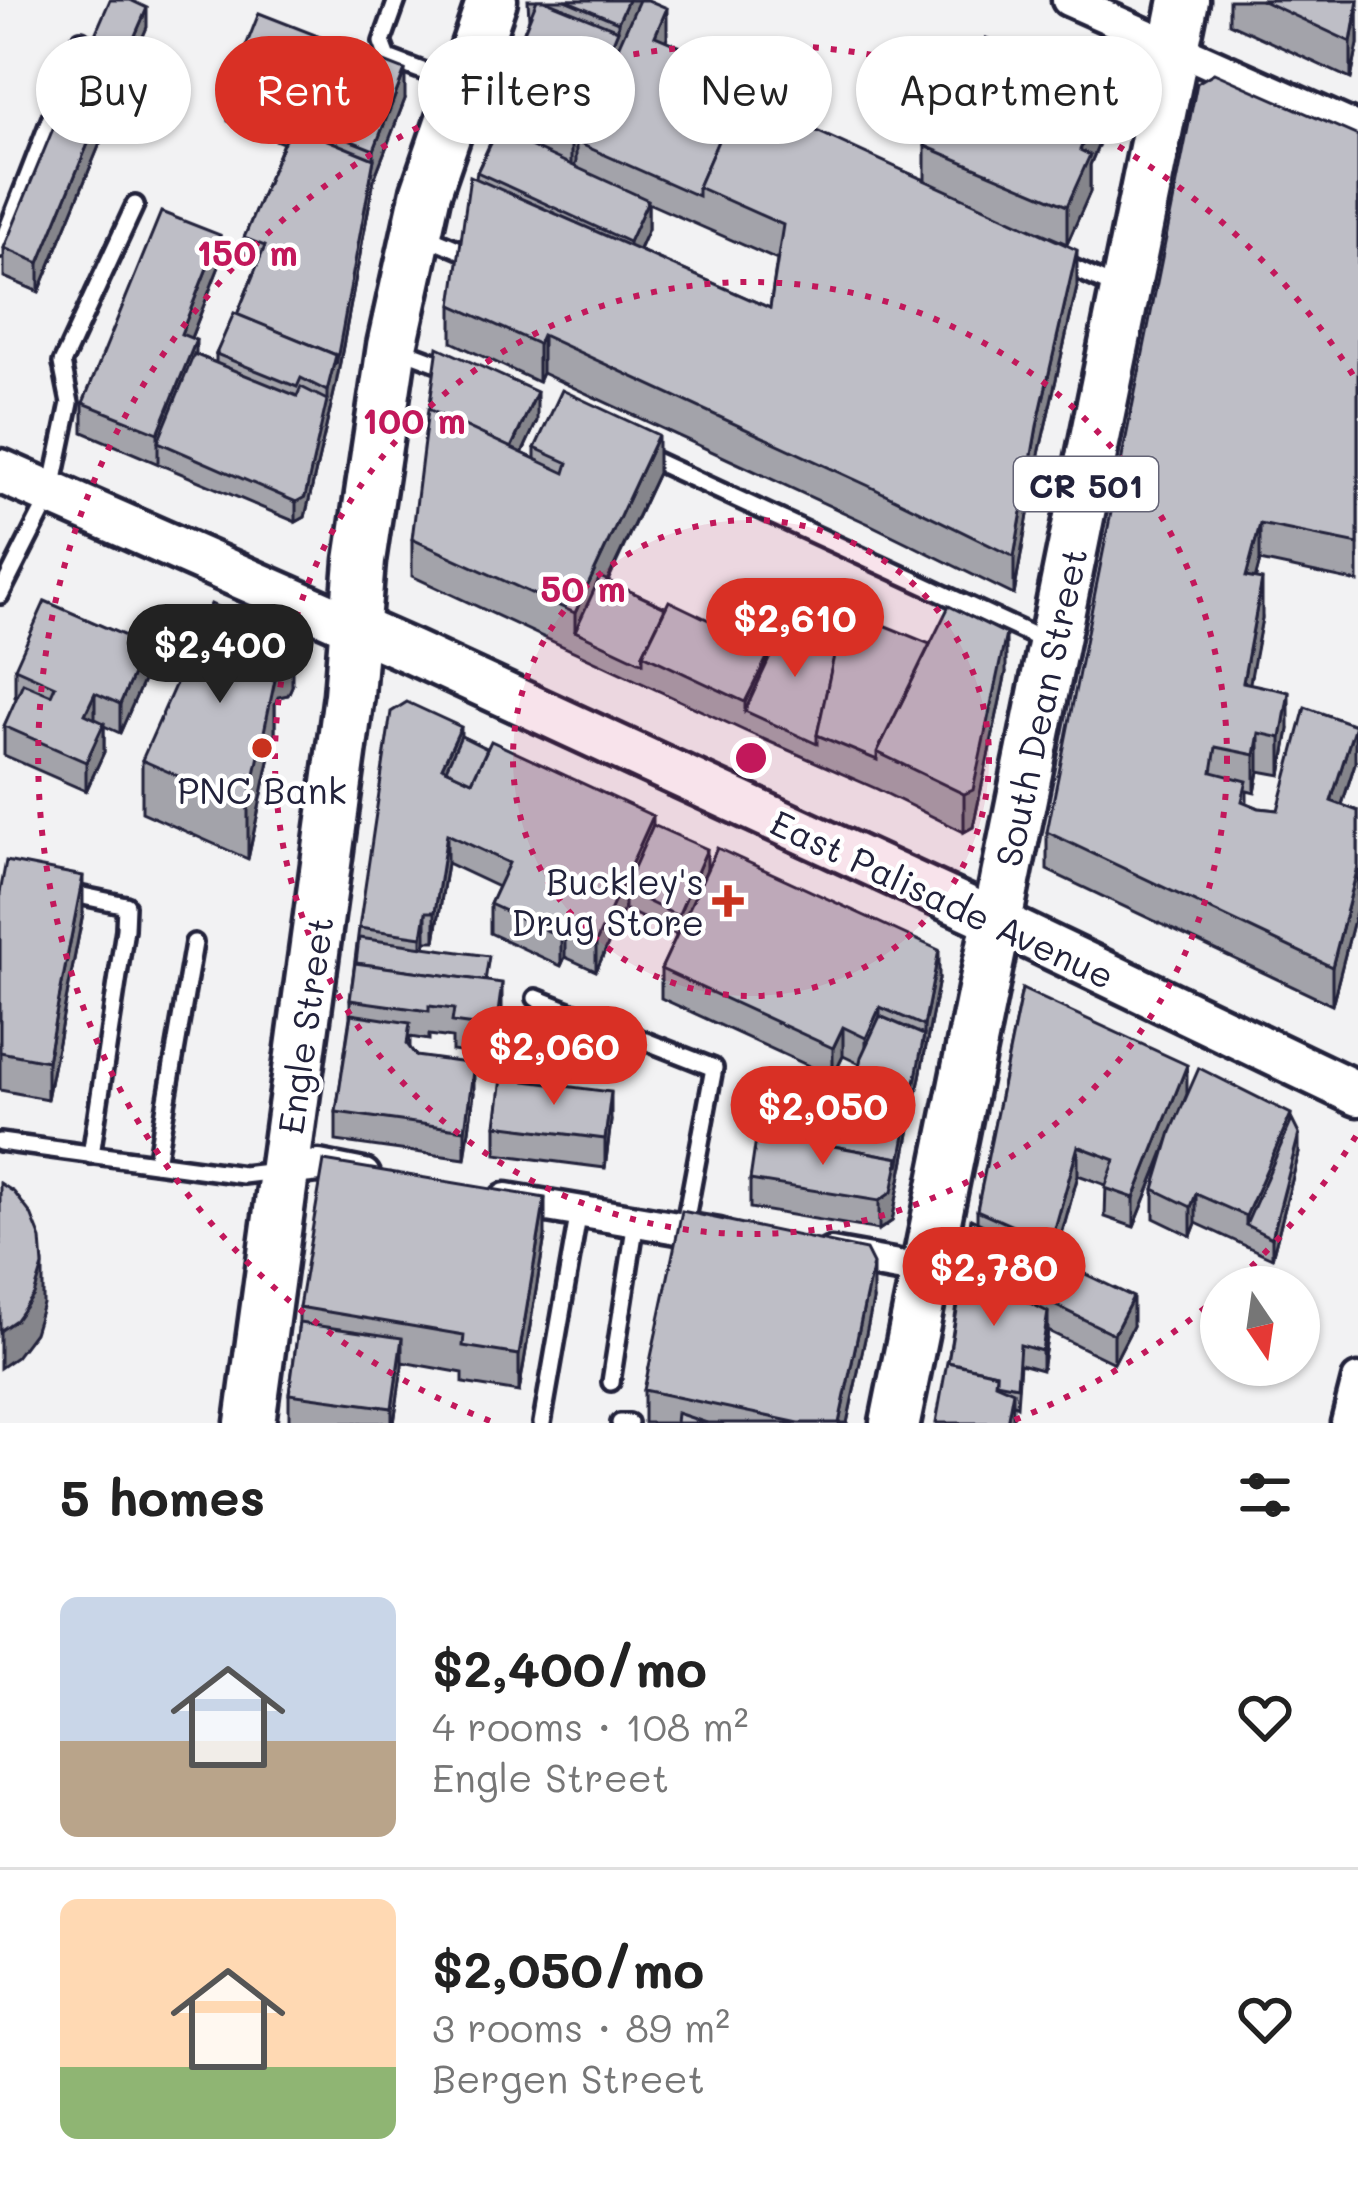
<!DOCTYPE html>
<meta charset="utf-8">
<style>
body{margin:0;font-family:Mali,sans-serif;background:#f6f6f6;color:#222;height:100vh;display:flex;flex-direction:column;font-size:45px;white-space:nowrap}
*{box-sizing:border-box;margin:0}
p{font-size:39px;color:#767676}
.icon{flex:none;width:66px;height:66px;fill:none;stroke:currentColor;stroke-width:2;stroke-linecap:round;stroke-linejoin:round}
.map{position:relative;height:1423px;overflow:hidden}
.drawer{display:flex;flex-direction:column;background:#fff;flex:1}
.drawer>*{flex:none}
.hud{position:absolute;left:36px;top:36px;width:1287px;height:108px;display:flex;gap:24px}
.needle{width:78px;rotate:167deg}
.tools{position:absolute;left:1200px;top:1266px;display:grid;gap:24px}
.tools a{display:grid;place-items:center;width:120px;height:120px;border-radius:50%;background:#fff;box-shadow:0 3px 9px #0004;font-size:60px}
.price{position:absolute;translate:-50% -102px;padding:0 27px;border-radius:42px;background:#d93025;color:#fff;font-size:39px;line-height:78px;filter:drop-shadow(0 3px 6px #0008)}
.price::after{content:'';position:absolute;left:50%;top:72px;width:36px;height:27px;margin-left:-18px;background:inherit;clip-path:polygon(0 0,100% 0,50% 100%)}
.price.active{background:#222;color:#fff}
ul{padding:0;list-style:none}
li{display:flex;align-items:center;gap:36px;height:300px;padding:0 60px}
li+li{border-top:3px solid #e0e0e0}
li span{display:grid;place-items:center;flex:none;width:336px;height:240px;border-radius:18px;color:#555}
li>.icon{margin-inline-start:auto}
span .icon{width:144px;height:144px;fill:#fffc;stroke-width:1}
li b{font-size:51px}
h2{display:flex;justify-content:space-between;align-items:center;height:144px;padding:0 60px;font-size:51px}
.pill{padding:0 42px;border-radius:54px;background:#fff;box-shadow:0 3px 9px #0004;font-size:42px;line-height:108px}
.pill.active{background:#d93025;color:#fff}
.map>svg:first-child{display:block}
.lines{fill:none;stroke-linecap:round;stroke-linejoin:round}
.service-casing{stroke:#22223b;stroke-width:24}
.minor-casing{stroke:#22223b;stroke-width:39}
.secondary-casing{stroke:#22223b;stroke-width:51}
.primary-casing{stroke:#22223b;stroke-width:57}
.service{stroke:#fff;stroke-width:15}
.minor{stroke:#fff;stroke-width:30}
.secondary{stroke:#fff;stroke-width:42}
.primary{stroke:#fff;stroke-width:48}
.wall{fill:#a3a3aa;stroke:#22223b;stroke-width:3;fill-rule:evenodd}
.shaded-wall{fill:#85858b;stroke:#22223b;stroke-width:3}
.building{fill:#bebec6;stroke:#22223b;stroke-width:3}
.ring{fill:none;stroke:#c2185b;stroke-width:6;stroke-dasharray:6 12}
.poi-dot{fill:#c8321e;stroke:#fff;stroke-width:4.5}
.labels{text-anchor:middle;dominant-baseline:central;stroke-width:9;stroke-linejoin:round;paint-order:stroke}
.shield{fill:#fff;stroke:#646476;stroke-width:3}
.shield-label{font-size:33px;font-weight:bold;fill:#22223b}
.street-label{font-size:36px;fill:#22223b;stroke:#fff}
.poi-label{font-size:36px;fill:#22223b;stroke:#fff}
.centre{fill:#c2185b;stroke:#fff;stroke-width:6}
.ring-label{font-size:36px;text-anchor:middle;font-weight:bold;fill:#c2185b;stroke:#fff;stroke-width:9;stroke-linejoin:round;paint-order:stroke}
</style>
<div class="map">
<svg width="1358" height="1423" viewBox="0 0 1358 1423">
<rect width="100%" height="100%" fill="#f2f2f3"/>
<filter id="ink" filterUnits="userSpaceOnUse"><feTurbulence type="fractalNoise" baseFrequency=".00833" numOctaves="2"/><feDisplacementMap in="SourceGraphic" scale="24" xChannelSelector="R" yChannelSelector="G"/><feConvolveMatrix kernelMatrix="1 2 1 2 8 2 1 2 1" color-interpolation-filters="sRGB"/></filter>
<g filter="url(#ink)">
<g class="lines">
<defs>
<g id="service">
<path d="M 397,0 L 382,42 L 388,58 L 457,84"/>
<path d="M 424,235 L 474,256"/>
<path d="M 0,249 L 81,40"/>
<path d="M 1062,263 L 1117,288"/>
<path d="M 400,349 L 451,368"/>
<path d="M 642,455 L 1045,641"/>
<path d="M 0,595 L 51,494 L 70,403 L 62,363 L 135,205"/>
<path d="M 64,892 L 126,905 L 125,929 L 91,1155"/>
<path d="M 536,998 L 714,1068 L 684,1229"/>
<path d="M 0,1142 L 243,1175 L 277,1171"/>
<path d="M 156,1163 L 194,943"/>
<path d="M 611,1382 L 636,1221"/>
<path d="M 542,1423 L 579,1211"/>
<path d="M 620,1423 L 629,1423"/>
</g>
<g id="minor">
<path d="M 1068,0 L 1358,129"/>
<path d="M 284,1170 L 319,1166 L 364,1175"/>
<path d="M 506,1199 L 719,1235"/>
<path d="M 831,1254 L 926,1271"/>
<path d="M 1347,1423 L 1358,1380"/>
</g>
<path id="secondary" d="M 0,471 L 412,652 L 996,921 L 1358,1094"/>
<g id="primary">
<path d="M 250,1423 L 349,695 L 360,561 L 392,346 L 426,192 L 492,0"/>
<path d="M 895,1423 L 1184,0"/>
</g>
</defs>
<!-- service casing -->
<use href="#service" class="service-casing"/>
<!-- minor casing -->
<use href="#minor" class="minor-casing"/>
<!-- secondary casing -->
<use href="#secondary" class="secondary-casing"/>
<!-- primary casing -->
<use href="#primary" class="primary-casing"/>
<!-- service -->
<use href="#service" class="service"/>
<!-- minor -->
<use href="#minor" class="minor"/>
<!-- secondary -->
<use href="#secondary" class="secondary"/>
<!-- primary -->
<use href="#primary" class="primary"/>
</g>
<!-- wall -->
<g class="wall">
<path d="M 528,0 L 648,0 L 667,37 L 666,40 L 686,78 L 685,81 L 925,180 L 925,146 L 961,97 L 1106,127 L 1090,165 L 1090,192 L 1067,244 L 1032,229 L 1077,287 L 1037,463 L 1014,595 L 869,524 L 542,373 L 538,382 L 452,342 L 452,305 L 477,172 L 491,141 L 491,112 L 529,19 ZM 648,203 L 777,260 L 770,308 L 639,250 L 648,229 Z"/>
<path d="M 1229,0 L 1358,0 L 1358,44 L 1351,79 L 1229,23 Z"/>
<path d="M 147,27 L 103,129 L 101,128 L 101,141 L 39,292 L 4,277 L 4,248 L 69,99 L 69,94 Z"/>
<path d="M 228,92 L 405,99 L 374,179 L 336,384 L 305,517 L 296,522 L 83,432 L 83,403 L 220,264 L 191,338 L 196,355 L 216,363 L 216,354 L 237,315 L 258,263 L 244,258 L 244,238 L 283,143 L 228,121 Z"/>
<path d="M 1358,136 L 1358,582 L 1260,561 L 1255,579 L 1262,618 L 1249,683 L 1289,729 L 1281,775 L 1259,771 L 1255,793 L 1247,791 L 1247,803 L 1259,808 L 1278,810 L 1355,763 L 1342,805 L 1358,811 L 1358,904 L 1332,1005 L 1047,870 L 1047,832 Z"/>
<path d="M 537,421 L 522,453 L 535,459 L 535,448 L 658,473 L 608,581 L 771,655 L 805,635 L 838,639 L 930,644 L 1006,672 L 973,827 L 964,832 L 877,789 L 745,731 L 412,576 L 412,539 Z"/>
<path d="M 15,668 L 146,674 L 120,733 L 104,726 L 104,752 L 86,791 L 4,755 L 4,726 L 17,698 L 15,697 Z"/>
<path d="M 292,686 L 288,695 L 278,697 L 275,704 L 275,733 L 248,859 L 142,812 L 142,760 Z"/>
<path d="M 461,736 L 653,825 L 707,869 L 939,979 L 892,1221 L 879,1230 L 750,1208 L 750,1180 L 761,1133 L 842,1119 L 851,1121 L 851,1110 L 860,1064 L 843,1056 L 833,1077 L 661,998 L 661,969 L 677,935 L 624,909 L 596,971 L 565,957 L 561,966 L 490,933 L 490,904 L 498,887 L 447,863 L 435,941 L 426,941 L 425,947 L 488,981 L 502,1012 L 496,1057 L 452,1051 L 452,1038 L 429,1035 L 429,1040 L 410,1037 L 410,1048 L 416,1056 L 474,1093 L 465,1159 L 336,1141 L 336,1112 L 350,1017 L 350,1000 L 359,928 Z"/>
<path d="M 0,893 L 83,913 L 47,1099 L 0,1090 Z"/>
<path d="M 1022,989 L 1187,1094 L 1291,1123 L 1299,1153 L 1272,1258 L 1196,1223 L 1191,1236 L 1154,1218 L 1154,1189 L 1168,1142 L 1134,1227 L 1105,1217 L 1106,1185 L 1078,1175 L 1055,1260 L 1133,1326 L 1114,1363 L 1048,1331 L 1042,1370 L 1020,1364 L 1017,1406 L 948,1362 L 964,1261 L 977,1222 L 977,1210 Z"/>
<path d="M 611,1121 L 605,1168 L 496,1154 L 496,1125 Z"/>
<path d="M 545,1236 L 519,1392 L 463,1383 L 463,1373 L 402,1362 L 394,1423 L 289,1423 L 289,1394 L 299,1323 L 299,1307 Z"/>
<path d="M 873,1301 L 847,1423 L 644,1423 L 644,1390 Z"/>
</g>
<!-- shaded-wall -->
<g class="shaded-wall">
<path d="M 628,0 L 645,0 L 576,142 L 576,162 L 571,174 L 571,145 L 618,30 L 618,22 Z"/>
<path d="M 1358,7 L 1358,44 L 1351,79 L 1351,42 Z"/>
<path d="M 147,8 L 147,27 L 103,129 L 103,109 Z"/>
<path d="M 667,8 L 667,37 L 655,65 L 655,36 Z"/>
<path d="M 686,49 L 686,78 L 674,105 L 674,76 Z"/>
<path d="M 405,70 L 405,99 L 374,179 L 336,384 L 305,517 L 296,522 L 296,502 L 327,400 L 327,391 L 336,355 L 374,159 L 374,150 Z"/>
<path d="M 1106,90 L 1106,127 L 1090,165 L 1090,192 L 1067,244 L 1067,206 L 1080,150 Z"/>
<path d="M 101,112 L 101,141 L 39,292 L 39,263 Z"/>
<path d="M 648,200 L 648,229 L 629,271 L 629,242 Z"/>
<path d="M 220,235 L 220,264 L 181,363 L 181,334 Z"/>
<path d="M 1077,250 L 1077,287 L 1037,463 L 1014,595 L 1014,557 L 1037,426 Z"/>
<path d="M 542,335 L 542,373 L 538,382 L 538,344 Z"/>
<path d="M 196,340 L 196,369 L 158,442 L 158,462 L 158,433 Z"/>
<path d="M 537,392 L 537,421 L 508,484 L 508,455 Z"/>
<path d="M 658,435 L 658,473 L 582,634 L 575,631 L 575,613 Z"/>
<path d="M 1260,524 L 1260,561 L 1246,614 L 1246,577 Z"/>
<path d="M 1262,580 L 1262,618 L 1243,720 L 1243,682 Z"/>
<path d="M 292,634 L 292,686 L 288,695 L 278,697 L 275,704 L 275,733 L 248,859 L 248,807 L 264,677 L 278,645 Z"/>
<path d="M 1006,634 L 1006,672 L 973,827 L 964,832 L 964,794 Z"/>
<path d="M 146,645 L 146,674 L 120,733 L 120,704 Z"/>
<path d="M 771,650 L 771,679 L 745,711 L 745,702 Z"/>
<path d="M 1289,692 L 1289,729 L 1281,775 L 1281,738 Z"/>
<path d="M 95,693 L 95,722 L 85,714 Z"/>
<path d="M 104,723 L 104,752 L 86,791 L 86,762 Z"/>
<path d="M 1355,725 L 1355,763 L 1331,839 L 1331,801 Z"/>
<path d="M 461,727 L 461,756 L 450,780 L 442,767 Z"/>
<path d="M 1259,733 L 1259,771 L 1255,793 L 1255,755 Z"/>
<path d="M 653,816 L 653,845 L 624,890 L 624,909 L 596,971 L 596,942 Z"/>
<path d="M 447,834 L 447,863 L 435,941 L 435,912 Z"/>
<path d="M 707,849 L 707,869 L 678,936 L 678,916 Z"/>
<path d="M 1358,867 L 1358,904 L 1332,1005 L 1332,967 Z"/>
<path d="M 83,876 L 83,913 L 47,1099 L 47,1061 Z"/>
<path d="M 426,912 L 426,941 L 422,966 L 422,937 Z"/>
<path d="M 565,928 L 565,957 L 561,966 L 561,937 Z"/>
<path d="M 939,950 L 939,979 L 892,1221 L 879,1230 L 879,1201 L 899,1158 L 924,1035 L 924,1026 Z"/>
<path d="M 502,983 L 502,1012 L 496,1057 L 496,1028 Z"/>
<path d="M 880,1007 L 880,1036 L 866,1067 L 866,1038 Z"/>
<path d="M 843,1027 L 843,1056 L 833,1077 L 833,1048 Z"/>
<path d="M 474,1064 L 474,1093 L 465,1159 L 465,1130 Z"/>
<path d="M 1187,1065 L 1187,1094 L 1134,1227 L 1134,1198 Z"/>
<path d="M 611,1092 L 611,1121 L 605,1168 L 605,1139 Z"/>
<path d="M 1291,1114 L 1291,1143 L 1246,1225 L 1246,1216 Z"/>
<path d="M 1299,1134 L 1299,1153 L 1272,1258 L 1272,1238 Z"/>
<path d="M 1078,1146 L 1078,1175 L 1051,1272 L 1051,1243 Z"/>
<path d="M 1196,1194 L 1196,1223 L 1191,1236 L 1191,1207 Z"/>
<path d="M 545,1198 L 545,1236 L 519,1392 L 519,1355 Z"/>
<path d="M 873,1264 L 873,1301 L 847,1423 L 839,1423 Z"/>
<path d="M 43,1266 L 43,1304 L 34,1333 L 16,1357 L 0,1368 L 0,1331 Z"/>
<path d="M 1133,1297 L 1133,1326 L 1114,1363 L 1114,1334 Z"/>
<path d="M 1048,1312 L 1048,1332 L 1042,1370 L 1042,1351 Z"/>
<path d="M 402,1338 L 402,1367 L 394,1423 L 392,1423 L 392,1408 Z"/>
<path d="M 1013,1391 L 1013,1420 L 1012,1423 L 1007,1423 Z"/>
</g>
<!-- building -->
<g class="building">
<path d="M 110,0 L 130,0 L 147,8 L 103,109 L 69,94 Z"/>
<path d="M 537,0 L 544,0 L 618,30 L 571,145 L 491,112 Z"/>
<path d="M 565,0 L 628,0 L 618,22 Z"/>
<path d="M 639,0 L 648,0 L 667,8 L 655,36 L 686,49 L 674,76 L 735,102 L 698,187 L 698,196 L 576,142 Z"/>
<path d="M 1261,0 L 1358,0 L 1351,42 Z"/>
<path d="M 259,13 L 405,70 L 374,150 L 228,92 Z"/>
<path d="M 986,38 L 1106,90 L 1080,150 L 1090,155 L 1067,206 L 925,146 L 932,84 L 961,97 Z"/>
<path d="M 1214,73 L 1358,136 L 1358,544 L 1260,524 L 1246,577 L 1262,580 L 1243,682 L 1289,692 L 1281,738 L 1259,733 L 1255,755 L 1216,747 L 1212,772 L 1247,781 L 1242,801 L 1259,808 L 1278,810 L 1305,707 L 1355,725 L 1331,801 L 1358,811 L 1358,867 L 1332,967 L 1047,832 L 1197,83 Z"/>
<path d="M 738,95 L 1077,250 L 1037,426 L 1014,557 L 869,486 L 542,335 L 538,344 L 452,305 L 470,176 L 770,308 L 783,225 L 698,187 Z"/>
<path d="M 66,97 L 101,112 L 39,263 L 4,248 Z"/>
<path d="M 291,125 L 374,159 L 336,365 L 336,355 L 237,315 L 265,246 L 244,238 Z"/>
<path d="M 497,131 L 648,200 L 629,242 L 477,172 Z"/>
<path d="M 161,212 L 220,235 L 181,334 L 196,340 L 158,433 L 83,403 Z"/>
<path d="M 234,313 L 336,355 L 327,391 L 301,378 L 297,387 L 216,354 Z"/>
<path d="M 438,347 L 537,392 L 511,448 L 429,410 Z"/>
<path d="M 194,354 L 297,396 L 301,387 L 327,400 L 305,497 L 296,502 L 158,442 Z"/>
<path d="M 562,390 L 658,435 L 575,613 L 412,539 L 428,409 L 565,473 L 568,463 L 535,448 Z"/>
<path d="M 600,577 L 665,608 L 643,654 L 643,663 L 575,631 Z"/>
<path d="M 45,601 L 146,645 L 120,704 L 95,693 L 85,714 L 104,723 L 86,762 L 4,726 L 23,683 L 51,695 L 55,686 L 15,668 Z"/>
<path d="M 669,601 L 771,650 L 745,702 L 643,654 Z"/>
<path d="M 211,604 L 270,630 L 275,623 L 286,622 L 292,634 L 288,643 L 278,645 L 264,677 L 275,680 L 248,807 L 142,760 Z"/>
<path d="M 949,606 L 1006,634 L 973,790 L 964,794 L 877,752 Z"/>
<path d="M 793,607 L 805,613 L 801,634 L 838,639 L 817,735 L 817,744 L 745,711 Z"/>
<path d="M 844,609 L 930,644 L 877,752 L 877,760 L 817,735 Z"/>
<path d="M 407,702 L 461,727 L 442,767 L 472,781 L 491,741 L 653,816 L 596,942 L 565,928 L 561,937 L 490,904 L 509,863 L 447,834 L 435,912 L 426,912 L 422,937 L 359,928 L 391,712 Z"/>
<path d="M 461,736 L 487,749 L 472,781 L 446,769 Z"/>
<path d="M 653,825 L 707,849 L 678,916 L 624,890 Z"/>
<path d="M 717,848 L 939,950 L 924,1026 L 880,1007 L 866,1038 L 843,1027 L 833,1048 L 661,969 Z"/>
<path d="M 6,861 L 83,876 L 47,1061 L 0,1052 L 0,893 Z"/>
<path d="M 359,938 L 489,956 L 485,981 L 356,963 Z"/>
<path d="M 355,963 L 502,983 L 496,1028 L 452,1022 L 454,1009 L 429,1006 L 429,1011 L 350,1000 Z"/>
<path d="M 1022,989 L 1187,1065 L 1134,1198 L 1105,1188 L 1115,1160 L 1078,1146 L 1051,1243 L 977,1210 Z"/>
<path d="M 351,1014 L 410,1023 L 407,1044 L 416,1056 L 474,1064 L 465,1130 L 336,1112 Z"/>
<path d="M 880,1016 L 924,1035 L 899,1167 L 899,1158 L 761,1133 L 785,1084 L 842,1108 L 840,1119 L 863,1123 L 865,1113 L 851,1110 L 861,1057 Z"/>
<path d="M 1199,1068 L 1291,1114 L 1246,1216 L 1196,1194 L 1191,1207 L 1154,1189 L 1171,1132 Z"/>
<path d="M 502,1078 L 611,1092 L 605,1139 L 496,1125 Z"/>
<path d="M 1292,1120 L 1299,1134 L 1272,1238 L 1246,1225 Z"/>
<path d="M 757,1132 L 899,1158 L 892,1192 L 879,1201 L 750,1180 Z"/>
<path d="M 324,1161 L 545,1198 L 519,1355 L 463,1346 L 464,1335 L 299,1307 Z"/>
<path d="M 0,1183 L 14,1192 L 31,1214 L 41,1239 L 43,1266 L 34,1295 L 16,1320 L 0,1331 Z"/>
<path d="M 682,1211 L 866,1250 L 873,1264 L 839,1423 L 799,1423 L 644,1390 Z"/>
<path d="M 971,1219 L 1133,1297 L 1114,1334 L 964,1261 Z"/>
<path d="M 964,1270 L 1048,1312 L 1042,1351 L 1020,1345 L 1017,1386 L 996,1382 L 996,1373 L 948,1362 Z"/>
<path d="M 299,1323 L 402,1338 L 392,1408 L 289,1394 Z"/>
<path d="M 947,1362 L 996,1373 L 995,1383 L 1013,1391 L 1007,1423 L 936,1423 Z"/>
<path d="M 677,1413 L 707,1423 L 676,1423 Z"/>
</g>
</g>
<!-- distance rings -->
<circle cx="751" cy="758" r="238" fill="#c2185b" fill-opacity=".12"/>
<g class="ring">
<circle cx="751" cy="758" r="238"/>
<circle cx="751" cy="758" r="476"/>
<path d="M1356 1136A713 713 0 0 1 1233 1284M1219 1296A713 713 0 0 1 1012 1421M490 1421A713 713 0 1 1 1356 380"/>
</g>
<!-- markers -->
<g class="poi-dot">
<circle cx="262" cy="748" r="12"/>
<path d="M722 883h12v12h12v12h-12v12h-12v-12h-12v-12h12z"/>
</g>
<g class="labels">
<!-- shield labels -->
<rect class="shield" x="1014" y="457" width="144" height="54" rx="9"/>
<g class="shield-label">
<text x="1086" y="484">CR 501</text>
</g>
<!-- street labels -->
<g class="street-label">
<text transform="translate(1040 707) rotate(-78)">South Dean Street</text>
<text transform="translate(943 898) rotate(25)">East Palisade Avenue</text>
<text transform="translate(304 1025) rotate(-82)">Engle Street</text>
</g>
<!-- poi labels -->
<g class="poi-label">
<text x="262" y="789">PNC Bank</text>
<text x="704" y="880" text-anchor="end">Buckley's<tspan x="704" dy="41">Drug Store</tspan></text>
</g>
</g>
<circle cx="751" cy="758" r="18" class="centre"/>
<g class="ring-label">
<text x="247" y="266">150 m</text>
<text x="414" y="434">100 m</text>
<text x="583" y="602">50 m</text>
</g>
</svg>
<div class="tools">
<a><svg class="needle" viewBox="-14 -14 28 28"><path d="M0-13l5 13h-10z" fill="#e53935"/><path d="M0 13l5-13h-10z" fill="#767676"/></svg></a>
</div>
<b class="price" style="left:795px;top:680px">$2,610</b>
<b class="price active" style="left:220px;top:706px">$2,400</b>
<b class="price" style="left:554px;top:1108px">$2,060</b>
<b class="price" style="left:823px;top:1168px">$2,050</b>
<b class="price" style="left:994px;top:1329px">$2,780</b>
<div class="hud">
<a class="pill">Buy</a>
<a class="pill active">Rent</a>
<a class="pill">Filters</a>
<a class="pill">New</a>
<a class="pill">Apartment</a>
</div>
</div>
<section class="drawer">
<h2>5 homes<svg class="icon" aria-label="filters" viewBox="0 0 24 24"><path d="M4 7h16M4 17h16"/><circle cx="9" cy="7" r="2"/><circle cx="15" cy="17" r="2"/></svg></h2>
<ul>
<li><span style="background:linear-gradient(#c9d6e8 60%,#b9a48a 0)"><svg class="icon" aria-label="home" viewBox="0 0 24 24"><path d="M3 11l9-7 9 7M6 9v11h12V9"/></svg></span><div><b>$2,400/mo</b><p>4 rooms · 108 m²</p><p>Engle Street</p></div><svg class="icon" aria-label="heart" viewBox="0 0 24 24"><path d="M12 20l-8-8c-3-5 5-10 8-4 3-6 11-1 8 4z"/></svg></li>
<li><span style="background:linear-gradient(#ffd9b3 70%,#8fb573 0)"><svg class="icon" aria-label="home" viewBox="0 0 24 24"><path d="M3 11l9-7 9 7M6 9v11h12V9"/></svg></span><div><b>$2,050/mo</b><p>3 rooms · 89 m²</p><p>Bergen Street</p></div><svg class="icon" aria-label="heart" viewBox="0 0 24 24"><path d="M12 20l-8-8c-3-5 5-10 8-4 3-6 11-1 8 4z"/></svg></li>
</ul>
</section>
